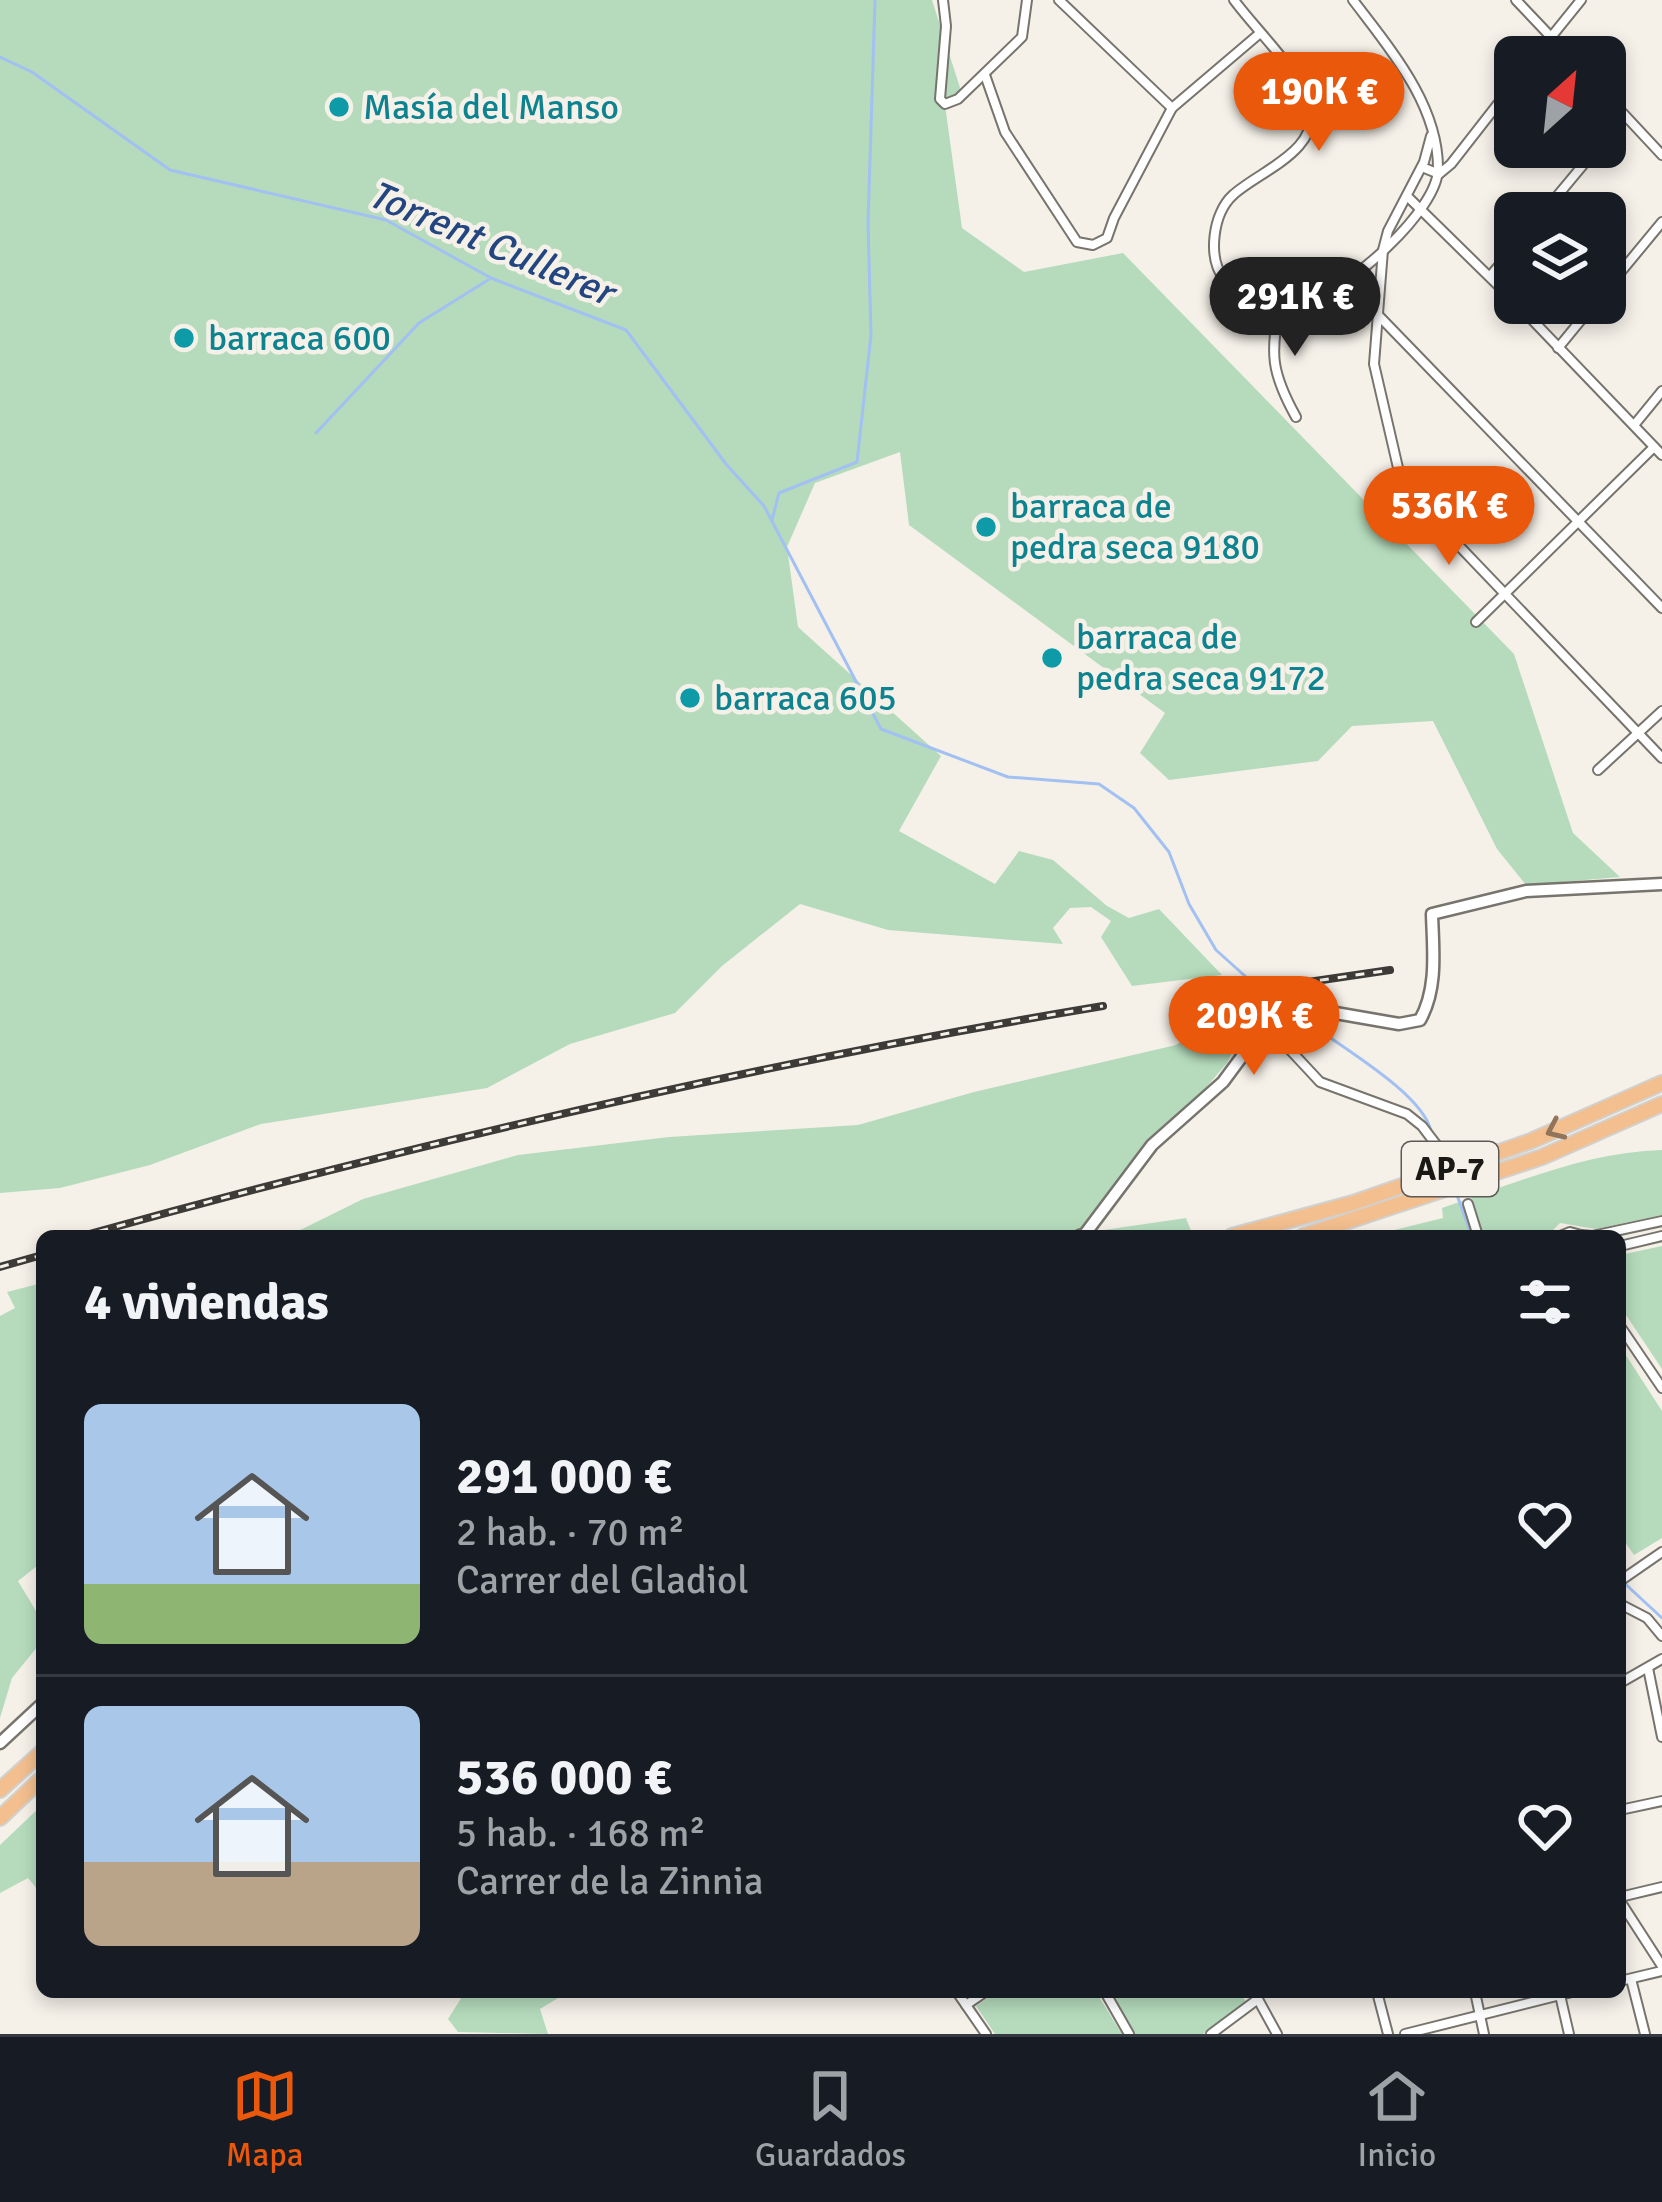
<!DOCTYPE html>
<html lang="es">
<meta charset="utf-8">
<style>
body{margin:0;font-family:Signika,sans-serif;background:#242831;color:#f1f3f6;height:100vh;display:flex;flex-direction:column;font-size:45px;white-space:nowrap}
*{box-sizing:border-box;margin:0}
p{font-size:39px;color:#9ea1a6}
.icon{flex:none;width:66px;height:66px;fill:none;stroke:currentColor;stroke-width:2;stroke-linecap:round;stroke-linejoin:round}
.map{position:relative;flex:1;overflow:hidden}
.sheet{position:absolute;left:36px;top:1230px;width:1590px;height:768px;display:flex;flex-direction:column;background:#171b24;border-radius:18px;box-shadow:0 6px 18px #0003}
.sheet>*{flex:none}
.needle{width:78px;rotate:27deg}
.buttons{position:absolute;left:1494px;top:36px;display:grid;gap:24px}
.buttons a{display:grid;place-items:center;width:132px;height:132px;border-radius:18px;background:#171b24;box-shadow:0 6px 18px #0003;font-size:60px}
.price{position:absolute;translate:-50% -102px;padding:0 27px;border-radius:42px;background:#ea580c;color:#fff;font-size:39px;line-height:78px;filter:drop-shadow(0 3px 6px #0008)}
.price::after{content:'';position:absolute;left:50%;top:72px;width:36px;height:27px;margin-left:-18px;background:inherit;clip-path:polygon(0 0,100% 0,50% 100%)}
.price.selected{background:#222;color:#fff}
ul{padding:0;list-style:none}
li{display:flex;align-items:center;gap:36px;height:300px;padding:0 48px}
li+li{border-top:3px solid #363941}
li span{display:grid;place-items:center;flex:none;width:336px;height:240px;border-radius:18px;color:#555}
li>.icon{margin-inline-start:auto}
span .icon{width:144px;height:144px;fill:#fffc;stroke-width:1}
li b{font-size:51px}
h2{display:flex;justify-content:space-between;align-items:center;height:144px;padding:0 48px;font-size:51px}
.dock{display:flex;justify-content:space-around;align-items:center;height:168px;border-top:3px solid #363941;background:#171b24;font-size:33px;color:#9ea1a6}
.dock a{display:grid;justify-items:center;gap:6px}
.dock .selected{color:#ea580c}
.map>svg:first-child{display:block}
.green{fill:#b5dbbc}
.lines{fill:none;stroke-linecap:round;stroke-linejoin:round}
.stream{stroke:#a2c0f1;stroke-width:3}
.street-tunnel{stroke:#d4d1c9;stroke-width:8;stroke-dasharray:8 4;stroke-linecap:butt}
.street-casing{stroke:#77746d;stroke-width:12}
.secondary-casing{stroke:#77746d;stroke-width:15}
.highway-casing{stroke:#d1d1d0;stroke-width:18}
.street{stroke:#fff;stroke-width:8}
.secondary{stroke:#fff;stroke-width:10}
.highway{stroke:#f3bf8f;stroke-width:14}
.rail-casing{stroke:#3c3b37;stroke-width:8}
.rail{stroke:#f5f1e9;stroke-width:3;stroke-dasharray:9;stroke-linecap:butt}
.oneway{stroke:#917459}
.culture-dot{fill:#0f9aa8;stroke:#f5f1e9;stroke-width:4.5}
.labels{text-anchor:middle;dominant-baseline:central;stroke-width:9;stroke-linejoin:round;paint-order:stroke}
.shield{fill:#f5f1e9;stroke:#5c5a55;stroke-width:3}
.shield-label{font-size:33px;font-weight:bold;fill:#1a1916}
.culture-label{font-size:36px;fill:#0d838f;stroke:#f5f1e9;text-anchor:start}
.water-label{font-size:39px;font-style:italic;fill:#234681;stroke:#f5f1e9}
</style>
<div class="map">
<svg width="1662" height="2034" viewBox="0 0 1662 2034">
<rect width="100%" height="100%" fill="#f5f1e9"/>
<!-- green -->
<g class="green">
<path d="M 0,0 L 932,0 L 962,94 L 945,105 L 962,228 L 1024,272 L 1123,253 L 1514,654 L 1573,833 L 1620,877 L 1526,885 L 1497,849 L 1433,721 L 1352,726 L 1318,761 L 1169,780 L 1140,753 L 1165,713 L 909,525 L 900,452 L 815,483 L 787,547 L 798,627 L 941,756 L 899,831 L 995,884 L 1019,851 L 1053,860 L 1107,906 L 1129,918 L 1159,909 L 1222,975 L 1132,986 L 1101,937 L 1111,921 L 1091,907 L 1070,908 L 1053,928 L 1063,944 L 888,930 L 800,904 L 722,966 L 675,1013 L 570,1044 L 487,1088 L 261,1124 L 150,1165 L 60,1188 L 0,1193 Z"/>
<path d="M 1218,1017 L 1244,1029 L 1227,1063 L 1191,1105 L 1097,1231 L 1186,1218 L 1193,1236 L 288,1236 L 363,1199 L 518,1155 L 669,1137 L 858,1125 L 974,1092 L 1176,1045 Z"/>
<path d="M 1662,1150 L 1662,1215 L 1596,1229 L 1560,1223 L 1547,1236 L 1370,1236 L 1443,1218 L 1442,1208 C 1513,1184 1586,1152 1662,1150 Z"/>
<path d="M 1662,1246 L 1662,1369 L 1620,1306 L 1620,1255 Z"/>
<path d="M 42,1283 L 42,1562 L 18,1581 L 42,1621 L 42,1641 L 12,1678 L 0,1718 L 0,1316 L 15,1308 L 7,1292 Z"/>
<path d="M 1620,1346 L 1662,1411 L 1662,1538 L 1634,1555 L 1620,1535 Z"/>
<path d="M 42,1805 L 42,1895 L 28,1878 L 0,1893 L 0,1845 Z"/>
<path d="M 465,1992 L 568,1992 L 540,2009 L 548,2034 L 458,2032 L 448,2019 Z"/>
<path d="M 997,1992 L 1096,1992 L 1122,2034 L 995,2034 L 976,2006 Z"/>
<path d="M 1110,1992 L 1239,1992 L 1246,2002 L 1203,2034 L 1134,2034 Z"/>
</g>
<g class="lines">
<!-- stream -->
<g class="stream">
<path d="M 0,57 L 32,72 L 170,170 L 386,220 L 491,278 L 626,330 L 726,464 L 764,506 L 881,729 L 1008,777 L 1099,784 L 1134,808 L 1169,852 L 1189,904 L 1216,950 L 1245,976"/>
<path d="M 316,433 L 419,323 L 488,280"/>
<path d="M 772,520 L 779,493 L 857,462 L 871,335 L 868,223 L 875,0"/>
<path d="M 1276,998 L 1288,1006"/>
<path d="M 1304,1019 C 1337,1045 1422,1092 1431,1131"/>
<path d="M 1458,1198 L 1472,1236"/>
<path d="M 1621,1580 L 1662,1618"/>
</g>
<!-- street-tunnel -->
<path class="street-tunnel" d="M 1438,1147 L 1451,1172"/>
<defs>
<g id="street">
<path d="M 943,0 L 946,26 L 940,99 L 945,104 L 958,99 L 1022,37 L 1027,0"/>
<path d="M 1059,0 L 1172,108"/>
<path d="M 1234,0 C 1256,30 1298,69 1309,103 C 1324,150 1259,171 1233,195 C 1213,213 1207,257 1224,279 C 1241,302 1282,310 1309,302 C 1347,290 1439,210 1438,168 C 1438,104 1390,49 1353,0"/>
<path d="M 1516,0 L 1570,57"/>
<path d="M 1535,57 L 1581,0"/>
<path d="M 985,75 L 1005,132 L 1077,242 L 1093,245 L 1107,238 L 1114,218 L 1172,108 L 1259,34"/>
<path d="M 1605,94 L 1662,155"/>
<path d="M 1431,136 L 1424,162 L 1388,231 L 1383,250 L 1374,364 L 1399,472 L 1419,504 L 1662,758"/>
<path d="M 1605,139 L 1625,116"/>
<path d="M 1422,167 L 1439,174 L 1451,164 L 1515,82"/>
<path d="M 1409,198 L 1515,302"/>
<path d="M 1543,213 L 1598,147"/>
<path d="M 1491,275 L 1515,247"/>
<path d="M 1605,291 L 1662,222"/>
<path d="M 1516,303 L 1662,455"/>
<path d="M 1280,304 C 1270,354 1271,372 1296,417"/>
<path d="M 1379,316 L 1662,608"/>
<path d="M 1558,348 L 1595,303"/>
<path d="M 1635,424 L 1662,391"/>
<path d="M 1476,622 L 1654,447"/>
<path d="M 1598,770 L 1662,711"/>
<path d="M 1266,1024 L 1320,1082 L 1407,1114 L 1422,1126 L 1438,1147"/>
<path d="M 1468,1204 L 1478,1236"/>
<path d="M 1581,1235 L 1592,1236 L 1662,1221"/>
<path d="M 1560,1236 L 1570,1232 L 1581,1235"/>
<path d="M 1620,1246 L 1662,1236"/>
<path d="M 1620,1326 L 1662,1388"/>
<path d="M 1620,1581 L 1662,1552"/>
<path d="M 1620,1604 L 1647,1618 L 1662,1636"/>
<path d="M 1648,1668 L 1662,1737"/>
<path d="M 1620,1683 L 1662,1659"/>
<path d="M 1620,1810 L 1662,1801"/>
<path d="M 1620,1897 L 1662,1887"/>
<path d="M 1620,1901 L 1662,1966"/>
<path d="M 1631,1979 L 1645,2034"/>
<path d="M 1620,1981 L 1662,1971"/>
<path d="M 957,1992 L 986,2034"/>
<path d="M 1105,1992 L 1129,2034"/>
<path d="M 1254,1992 L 1277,2034"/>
<path d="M 1377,1992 L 1388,2034"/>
<path d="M 1475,1992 L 1484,2034"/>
<path d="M 1560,1995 L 1569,2034"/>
<path d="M 966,2005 L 985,1992"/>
<path d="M 1211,2034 L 1258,1999"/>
<path d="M 1405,2034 L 1572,1992"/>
</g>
<g id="secondary">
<path d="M 1079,1236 L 1085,1234 L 1152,1145 L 1223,1082 L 1266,1024 L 1302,1011 L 1324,1011 L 1399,1024 L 1420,1020 C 1438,988 1433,950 1432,914 L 1526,891 L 1662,884"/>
<path d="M 0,1743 L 42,1704"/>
</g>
<g id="highway">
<path d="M 1232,1236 L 1353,1203 L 1531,1141 L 1662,1083"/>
<path d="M 1303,1236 L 1542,1157 L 1662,1104"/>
<path d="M 0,1790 L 42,1752"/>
<path d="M 0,1818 L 42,1778"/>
</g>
</defs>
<!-- street casing -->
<use href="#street" class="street-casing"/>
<!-- secondary casing -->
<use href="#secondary" class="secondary-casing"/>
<!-- highway casing -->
<use href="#highway" class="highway-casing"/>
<!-- street -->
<use href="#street" class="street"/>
<!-- secondary -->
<use href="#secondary" class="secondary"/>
<!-- highway -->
<use href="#highway" class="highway"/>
<defs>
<g id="rail">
<path d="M 1213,996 L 1390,970"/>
<path d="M 82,1236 C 418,1143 759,1063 1103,1006"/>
<path d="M 0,1267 L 42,1255"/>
</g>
</defs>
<!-- rail casing -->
<use href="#rail" class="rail-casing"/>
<!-- rail -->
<use href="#rail" class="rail"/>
</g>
<!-- one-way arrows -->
<defs><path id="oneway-chevron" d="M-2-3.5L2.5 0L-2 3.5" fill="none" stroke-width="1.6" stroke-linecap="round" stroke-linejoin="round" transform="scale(3)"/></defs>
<use class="oneway" href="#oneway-chevron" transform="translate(1555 1130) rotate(156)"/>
<!-- markers -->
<g class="culture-dot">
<circle cx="339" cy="107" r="12"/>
<circle cx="184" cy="338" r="12"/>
<circle cx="986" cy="527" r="12"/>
<circle cx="1052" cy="658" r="12"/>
<circle cx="690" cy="698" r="12"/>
</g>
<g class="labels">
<!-- shield labels -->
<rect class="shield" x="1402" y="1142" width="96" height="54" rx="9"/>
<g class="shield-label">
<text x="1450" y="1169">AP-7</text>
</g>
<!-- culture labels -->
<g class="culture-label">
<text x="363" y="107">Masía del Manso</text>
<text x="208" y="338">barraca 600</text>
<text x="1010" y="506">barraca de<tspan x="1010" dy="41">pedra seca 9180</tspan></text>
<text x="1076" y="637">barraca de<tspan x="1076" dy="41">pedra seca 9172</tspan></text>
<text x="714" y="698">barraca 605</text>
</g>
<!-- water labels -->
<g class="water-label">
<text transform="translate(491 243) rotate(23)">Torrent Cullerer</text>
</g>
</g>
</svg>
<div class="buttons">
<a><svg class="needle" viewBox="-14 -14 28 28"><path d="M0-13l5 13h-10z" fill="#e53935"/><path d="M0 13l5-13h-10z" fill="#9ea1a6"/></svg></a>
<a><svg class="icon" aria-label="layers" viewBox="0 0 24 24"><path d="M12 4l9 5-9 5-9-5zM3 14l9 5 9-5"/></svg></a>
</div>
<b class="price" style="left:1319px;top:154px">190K €</b>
<b class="price selected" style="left:1295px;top:359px">291K €</b>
<b class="price" style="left:1449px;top:568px">536K €</b>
<b class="price" style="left:1254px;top:1078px">209K €</b>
<section class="sheet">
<h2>4 viviendas<svg class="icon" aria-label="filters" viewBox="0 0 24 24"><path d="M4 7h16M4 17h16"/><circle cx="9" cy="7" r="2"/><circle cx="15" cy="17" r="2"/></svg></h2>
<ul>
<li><span style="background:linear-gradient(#a9c7e8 75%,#8fb573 0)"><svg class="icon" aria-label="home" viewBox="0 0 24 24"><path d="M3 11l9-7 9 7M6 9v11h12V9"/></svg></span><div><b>291 000 €</b><p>2 hab. · 70 m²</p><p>Carrer del Gladiol</p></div><svg class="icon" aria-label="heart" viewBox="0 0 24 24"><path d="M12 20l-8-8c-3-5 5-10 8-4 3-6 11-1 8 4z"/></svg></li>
<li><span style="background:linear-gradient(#a9c7e8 65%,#b9a48a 0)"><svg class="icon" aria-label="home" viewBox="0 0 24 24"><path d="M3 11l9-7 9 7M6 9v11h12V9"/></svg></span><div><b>536 000 €</b><p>5 hab. · 168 m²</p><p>Carrer de la Zinnia</p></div><svg class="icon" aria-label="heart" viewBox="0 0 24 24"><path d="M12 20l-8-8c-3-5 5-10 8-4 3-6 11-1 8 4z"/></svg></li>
</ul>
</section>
</div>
<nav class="dock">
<a class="selected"><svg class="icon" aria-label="map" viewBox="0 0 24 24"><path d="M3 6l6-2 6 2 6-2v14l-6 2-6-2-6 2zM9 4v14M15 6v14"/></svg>Mapa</a>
<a><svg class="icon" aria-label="saved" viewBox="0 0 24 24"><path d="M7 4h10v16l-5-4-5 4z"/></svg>Guardados</a>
<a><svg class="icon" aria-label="home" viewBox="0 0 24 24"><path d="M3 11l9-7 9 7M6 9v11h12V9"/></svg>Inicio</a>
</nav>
